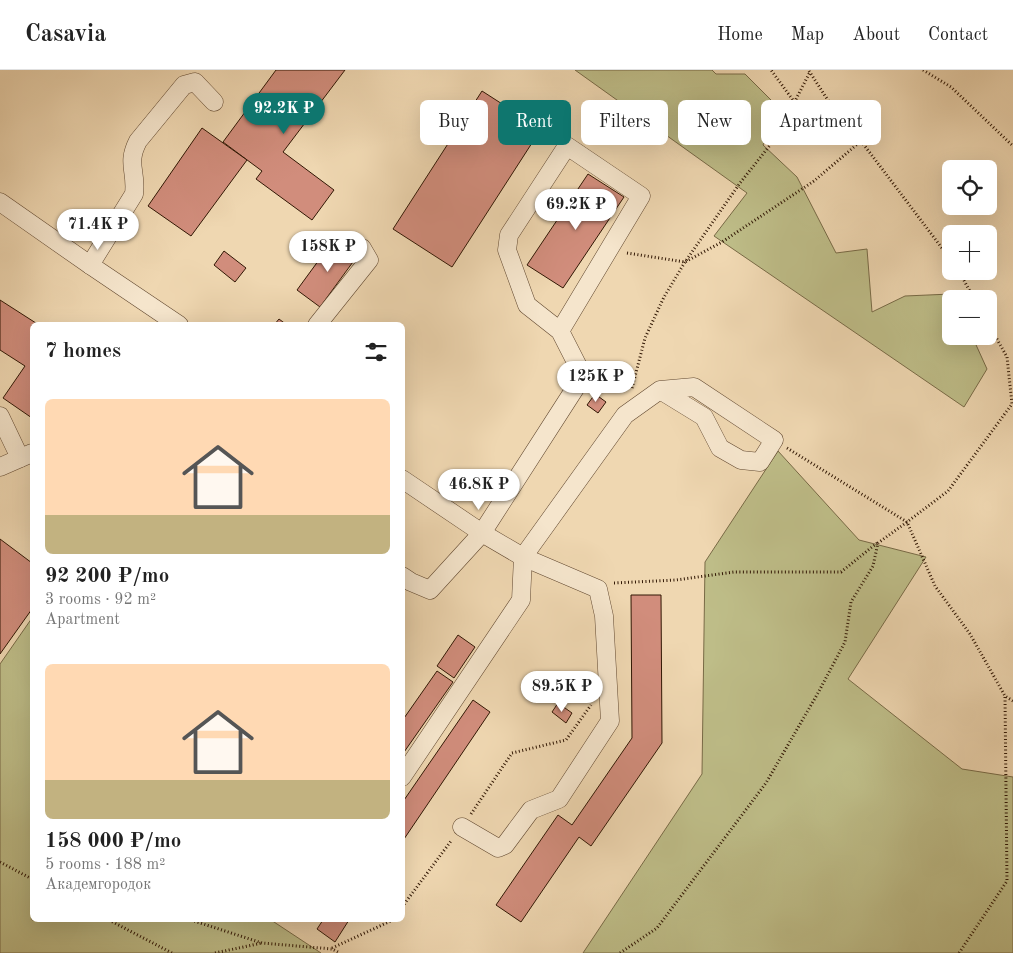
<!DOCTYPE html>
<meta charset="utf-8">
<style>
body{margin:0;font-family:"Old Standard TT",serif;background:#f6f6f6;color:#222;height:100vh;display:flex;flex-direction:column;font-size:19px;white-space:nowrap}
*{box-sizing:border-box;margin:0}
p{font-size:16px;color:#767676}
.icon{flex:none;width:28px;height:28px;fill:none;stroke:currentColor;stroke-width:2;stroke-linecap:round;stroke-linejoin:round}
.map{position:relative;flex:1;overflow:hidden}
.side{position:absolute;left:30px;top:252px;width:375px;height:600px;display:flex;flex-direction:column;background:#fff;border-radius:8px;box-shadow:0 5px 20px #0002}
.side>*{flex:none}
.guide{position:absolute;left:420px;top:30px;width:475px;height:45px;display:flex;gap:10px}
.controls{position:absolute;left:942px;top:90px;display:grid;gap:10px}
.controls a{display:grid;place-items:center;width:55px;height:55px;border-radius:8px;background:#fff;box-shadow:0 5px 20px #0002;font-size:25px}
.price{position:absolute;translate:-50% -42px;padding:0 11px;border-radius:18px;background:#fff;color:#222;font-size:16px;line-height:32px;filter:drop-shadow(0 1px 2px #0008)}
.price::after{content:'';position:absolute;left:50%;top:30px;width:15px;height:11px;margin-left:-8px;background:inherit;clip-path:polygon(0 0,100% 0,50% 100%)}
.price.current{background:#0f766e;color:#fff}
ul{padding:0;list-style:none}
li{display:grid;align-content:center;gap:10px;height:265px;padding:0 15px}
li span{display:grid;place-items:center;height:155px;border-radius:8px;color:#555}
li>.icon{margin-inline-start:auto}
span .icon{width:90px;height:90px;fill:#fffc;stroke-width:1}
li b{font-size:21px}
h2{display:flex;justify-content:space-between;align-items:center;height:60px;padding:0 15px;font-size:21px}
.tag{padding:0 18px;border-radius:8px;background:#fff;box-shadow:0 5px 20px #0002;font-size:18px;line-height:45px}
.tag.current{background:#0f766e;color:#fff}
header{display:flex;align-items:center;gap:30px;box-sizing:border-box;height:70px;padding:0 25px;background:#fff;border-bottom:1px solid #e0e0e0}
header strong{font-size:24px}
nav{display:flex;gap:28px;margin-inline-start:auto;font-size:18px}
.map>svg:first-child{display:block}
.green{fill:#bebd88;stroke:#786a46}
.building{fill:#d18d7c;stroke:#311704}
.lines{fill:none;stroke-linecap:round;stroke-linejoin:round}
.minor-casing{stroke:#60472f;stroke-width:19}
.path{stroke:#311704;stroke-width:3;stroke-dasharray:1 2.5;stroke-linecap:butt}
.minor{stroke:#f5e5cc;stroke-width:18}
</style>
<header>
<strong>Casavia</strong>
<nav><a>Home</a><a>Map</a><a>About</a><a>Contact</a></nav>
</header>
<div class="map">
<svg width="1013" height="883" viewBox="0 0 1013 883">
<rect width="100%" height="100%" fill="#efd7b1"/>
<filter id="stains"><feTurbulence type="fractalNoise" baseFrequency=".004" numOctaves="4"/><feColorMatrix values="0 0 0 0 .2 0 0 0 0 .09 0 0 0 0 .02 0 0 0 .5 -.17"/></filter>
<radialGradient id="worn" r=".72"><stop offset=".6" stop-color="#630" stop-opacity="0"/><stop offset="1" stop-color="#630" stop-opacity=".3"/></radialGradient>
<!-- green -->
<g class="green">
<path d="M 575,0 L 712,0 L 716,4 L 745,4 L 780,39 L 763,75 L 797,107 L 836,183 L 867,179 L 872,242 L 905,226 L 951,224 L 954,229 L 951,229 L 951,266 L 972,266 L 987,299 L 964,337 L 714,166 L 747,123 Z"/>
<path d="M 778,381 L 859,470 L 926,487 L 848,609 L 962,699 L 1013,707 L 1013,883 L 583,883 L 702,704 L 705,492 Z"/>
<path d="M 32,548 L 32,850 L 271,850 L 321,883 L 0,883 L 0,594 Z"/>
</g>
<!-- building -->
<g class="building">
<path d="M 276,0 L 345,0 L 283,82 L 334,120 L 312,150 L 256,109 L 262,101 L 223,72 Z"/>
<path d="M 482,21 L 541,59 L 452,197 L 393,159 Z"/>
<path d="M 202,58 L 247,90 L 191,166 L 148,136 Z"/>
<path d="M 588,104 L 624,127 L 563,218 L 527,195 Z"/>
<path d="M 335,168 L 358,185 L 320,237 L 297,220 Z"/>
<path d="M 224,181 L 246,198 L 235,212 L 214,195 Z"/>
<path d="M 0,230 L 39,255 L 32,255 L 32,348 L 3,328 L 25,296 L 0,280 Z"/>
<path d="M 279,249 L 287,255 L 274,255 Z"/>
<path d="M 595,324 L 606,332 L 598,343 L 587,335 Z"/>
<path d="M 0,469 L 32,493 L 32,539 L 0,584 Z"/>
<path d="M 631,525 L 661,525 L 662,673 L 591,776 L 579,767 L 521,852 L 496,835 L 558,745 L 572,755 L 632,668 Z"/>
<path d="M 458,565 L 475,577 L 454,608 L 437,596 Z"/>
<path d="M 437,601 L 453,612 L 402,685 L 402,651 Z"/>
<path d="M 473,630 L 490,642 L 402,772 L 402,733 Z"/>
<path d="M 558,633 L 572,643 L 566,653 L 552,642 Z"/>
<path d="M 323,850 L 349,850 L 335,872 L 317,859 Z"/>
</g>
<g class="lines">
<defs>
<g id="minor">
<path d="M 0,132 L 90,195 L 179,255"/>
<path d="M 90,195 L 134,124 C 137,101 126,94 138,71 L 184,15 L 195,12 L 214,32"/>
<path d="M 317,255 L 369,190 L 362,178"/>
<path d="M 0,346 L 20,388"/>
<path d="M 0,397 L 32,383"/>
<path d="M 402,409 L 482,463 L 523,487 L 598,519 L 604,546 L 610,651 L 559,729 L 531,740 L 505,775 L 498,778 L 462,757"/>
<path d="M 402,506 L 411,512 L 430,520 L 482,463 L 583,306 L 560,261 L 641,126 L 567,76 L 509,165 L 507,180 L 527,235 L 560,261"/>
<path d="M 402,707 L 521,530 L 523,487 L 625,345 L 660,320 L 694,317 L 774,370 L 760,392 L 741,390 L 720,378 L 704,347 L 660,320"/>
</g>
</defs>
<!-- minor casing -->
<use href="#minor" class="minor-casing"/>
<!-- path -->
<g class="path">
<path d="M 923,0 L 951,17 L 1013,76"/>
<path d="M 809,1 L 833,38 L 861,71 L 951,190"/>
<path d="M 627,183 L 685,192 L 722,172 L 814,111 L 861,71 L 798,37 L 771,0"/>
<path d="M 959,201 L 974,229"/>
<path d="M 632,318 L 645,268 L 664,227 L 685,192 L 740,113 L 790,50 L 794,33 L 810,2"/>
<path d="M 787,378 L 907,452 L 948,421 L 1012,334 L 1007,287 L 989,255"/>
<path d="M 614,513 L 676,510 L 734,502 L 841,502 L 877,473"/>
<path d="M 471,744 L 512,683 L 566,670 L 591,635"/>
<path d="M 0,792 L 32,809"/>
<path d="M 402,837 L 451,771"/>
<path d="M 109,850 L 172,883"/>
<path d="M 191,850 L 262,873 L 332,879 L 340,883"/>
<path d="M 332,878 L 393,850"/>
<path d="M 215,883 L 262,873"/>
<path d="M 620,883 L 657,858 L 766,713 L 818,623 L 845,572 L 851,532 L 873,496 L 878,473 L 907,452 L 935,516 L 970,564 L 1005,626 L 1013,631"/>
<path d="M 959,883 L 1007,811 L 1005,626"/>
</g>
<!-- minor -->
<use href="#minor" class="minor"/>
</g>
<rect width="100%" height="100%" filter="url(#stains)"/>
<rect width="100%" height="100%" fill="url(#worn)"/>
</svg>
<div class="controls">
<a><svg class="icon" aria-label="locate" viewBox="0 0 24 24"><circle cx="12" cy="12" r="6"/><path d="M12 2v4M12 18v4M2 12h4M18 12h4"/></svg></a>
<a>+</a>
<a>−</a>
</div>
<b class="price current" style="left:284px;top:65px">92.2K ₽</b>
<b class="price" style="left:576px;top:161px">69.2K ₽</b>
<b class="price" style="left:98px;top:181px">71.4K ₽</b>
<b class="price" style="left:328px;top:203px">158K ₽</b>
<b class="price" style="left:596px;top:333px">125K ₽</b>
<b class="price" style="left:479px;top:441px">46.8K ₽</b>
<b class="price" style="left:562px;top:643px">89.5K ₽</b>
<div class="guide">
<a class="tag">Buy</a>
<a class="tag current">Rent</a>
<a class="tag">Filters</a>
<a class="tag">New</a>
<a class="tag">Apartment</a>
</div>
<section class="side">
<h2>7 homes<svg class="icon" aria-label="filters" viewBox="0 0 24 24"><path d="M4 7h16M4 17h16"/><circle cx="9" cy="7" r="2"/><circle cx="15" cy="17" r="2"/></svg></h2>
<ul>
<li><span style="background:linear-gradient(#ffd9b3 75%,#c2b280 0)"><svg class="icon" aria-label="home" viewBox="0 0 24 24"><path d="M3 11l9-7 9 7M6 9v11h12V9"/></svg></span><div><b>92 200 ₽/mo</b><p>3 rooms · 92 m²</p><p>Apartment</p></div></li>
<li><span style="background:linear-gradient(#ffd9b3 75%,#c2b280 0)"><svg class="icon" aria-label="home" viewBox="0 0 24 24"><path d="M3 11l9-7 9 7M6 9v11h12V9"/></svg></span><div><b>158 000 ₽/mo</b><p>5 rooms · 188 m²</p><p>Академгородок</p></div></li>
</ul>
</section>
</div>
